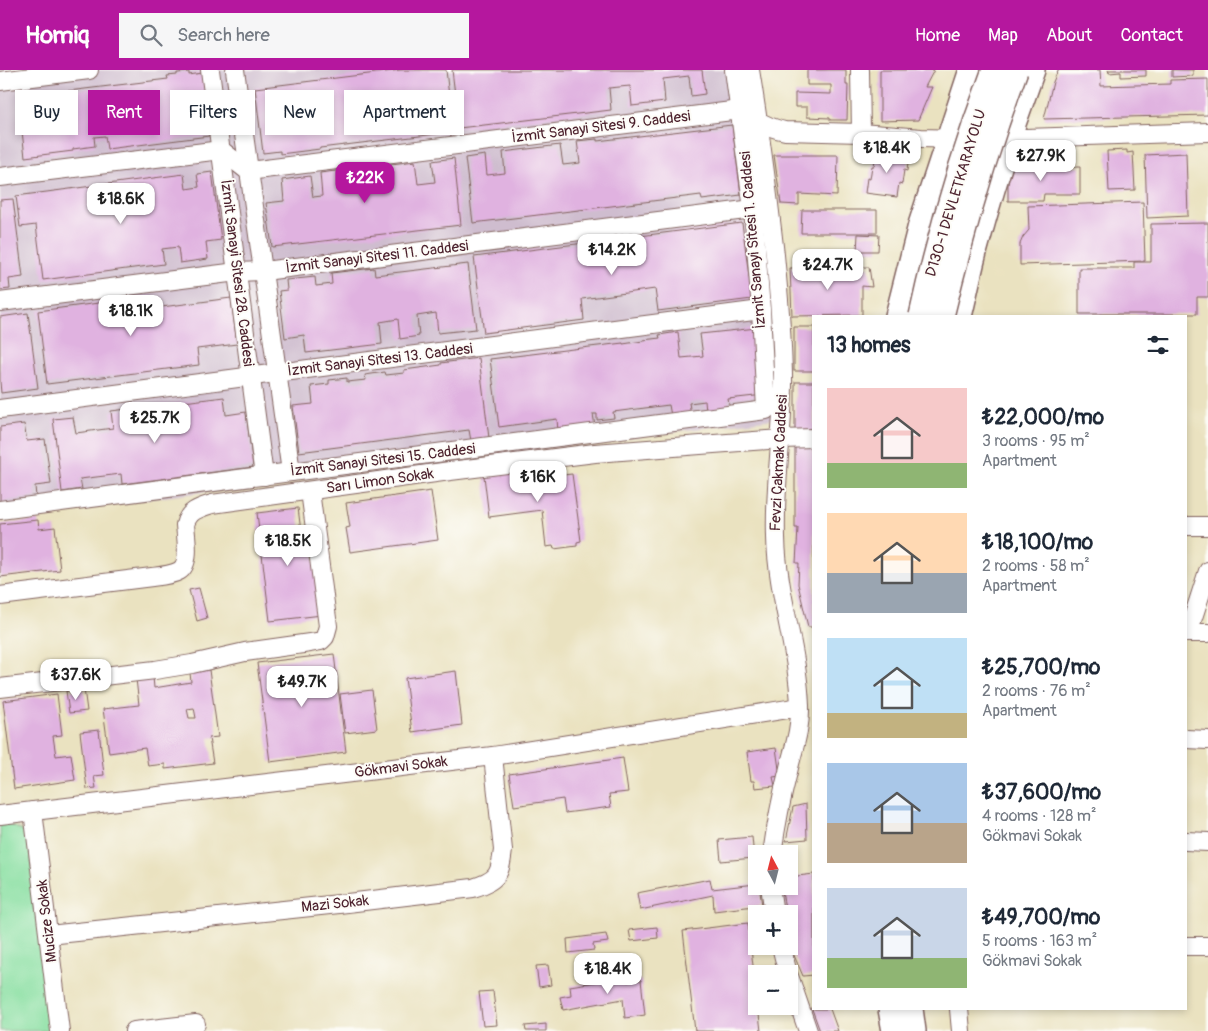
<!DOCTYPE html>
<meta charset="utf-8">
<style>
body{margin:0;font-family:Pangolin,sans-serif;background:#f6f6f7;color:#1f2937;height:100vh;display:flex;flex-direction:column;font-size:19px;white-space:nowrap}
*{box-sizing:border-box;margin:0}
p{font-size:16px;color:#747a83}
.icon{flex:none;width:28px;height:28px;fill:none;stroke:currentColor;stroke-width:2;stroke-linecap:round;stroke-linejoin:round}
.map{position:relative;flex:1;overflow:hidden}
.sheet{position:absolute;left:812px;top:245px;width:375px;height:695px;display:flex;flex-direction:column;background:#fff;border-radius:0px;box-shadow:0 2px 8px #0003}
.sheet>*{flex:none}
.banner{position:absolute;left:15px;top:20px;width:475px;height:45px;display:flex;gap:10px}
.needle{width:32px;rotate:353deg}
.controls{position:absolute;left:748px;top:775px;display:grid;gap:10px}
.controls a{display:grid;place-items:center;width:50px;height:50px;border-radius:0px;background:#fff;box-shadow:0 2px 8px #0003;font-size:25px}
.price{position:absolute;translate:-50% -42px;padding:0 11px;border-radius:10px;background:#fff;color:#222;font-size:16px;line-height:32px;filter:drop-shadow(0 1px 2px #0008)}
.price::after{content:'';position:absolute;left:50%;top:30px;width:15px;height:11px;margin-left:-8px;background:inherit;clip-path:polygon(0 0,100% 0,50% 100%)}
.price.current{background:#b5179e;color:#fff}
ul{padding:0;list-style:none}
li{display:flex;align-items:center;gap:15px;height:125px;padding:0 15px}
li span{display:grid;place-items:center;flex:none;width:140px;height:100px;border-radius:0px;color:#555}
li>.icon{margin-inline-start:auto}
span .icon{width:60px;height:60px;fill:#fffc;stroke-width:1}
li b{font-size:21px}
h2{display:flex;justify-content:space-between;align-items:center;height:60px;padding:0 15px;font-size:21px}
.chip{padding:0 18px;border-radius:0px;background:#fff;box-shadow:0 2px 8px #0003;font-size:18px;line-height:45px}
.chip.current{background:#b5179e;color:#fff}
header{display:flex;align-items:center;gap:30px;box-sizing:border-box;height:70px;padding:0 25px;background:#b5179e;color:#fff}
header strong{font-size:24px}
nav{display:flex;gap:28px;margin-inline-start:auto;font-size:18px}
.search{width:350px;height:45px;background:#f6f6f7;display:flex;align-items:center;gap:12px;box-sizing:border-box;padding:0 18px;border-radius:0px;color:#747a83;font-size:19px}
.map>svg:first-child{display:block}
.industrial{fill:#cfbdcf}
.green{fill:#89dfa2;stroke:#6a7f66}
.building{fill:#e0b2e0;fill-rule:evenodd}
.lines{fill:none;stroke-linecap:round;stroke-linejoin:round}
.minor-casing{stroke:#82635f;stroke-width:20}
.highway-casing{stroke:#82635f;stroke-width:28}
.minor{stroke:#fff;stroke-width:18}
.highway{stroke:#fff;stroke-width:25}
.highway-bridge-casing{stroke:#82635f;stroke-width:28;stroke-linecap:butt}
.highway-bridge{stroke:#fff;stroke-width:25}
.labels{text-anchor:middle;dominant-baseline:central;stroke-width:4;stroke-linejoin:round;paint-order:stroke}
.street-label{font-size:15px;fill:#4a1f2b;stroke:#fdfcf7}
</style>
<header>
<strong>Homiq</strong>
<div class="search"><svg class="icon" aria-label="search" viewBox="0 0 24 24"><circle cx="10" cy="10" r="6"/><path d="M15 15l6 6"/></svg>Search here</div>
<nav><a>Home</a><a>Map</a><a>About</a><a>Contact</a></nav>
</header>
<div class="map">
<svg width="1208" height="961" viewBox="0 0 1208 961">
<rect width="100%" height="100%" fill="#fdfcf7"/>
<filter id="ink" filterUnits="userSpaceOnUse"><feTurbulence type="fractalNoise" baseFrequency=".02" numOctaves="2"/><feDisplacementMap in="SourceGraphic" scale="10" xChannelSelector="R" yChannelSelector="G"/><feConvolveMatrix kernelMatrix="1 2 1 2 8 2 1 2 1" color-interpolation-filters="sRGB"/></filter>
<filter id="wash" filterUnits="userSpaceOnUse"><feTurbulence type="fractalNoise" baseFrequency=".0096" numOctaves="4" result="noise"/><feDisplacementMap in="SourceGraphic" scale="20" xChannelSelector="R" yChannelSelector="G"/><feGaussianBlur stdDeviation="1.12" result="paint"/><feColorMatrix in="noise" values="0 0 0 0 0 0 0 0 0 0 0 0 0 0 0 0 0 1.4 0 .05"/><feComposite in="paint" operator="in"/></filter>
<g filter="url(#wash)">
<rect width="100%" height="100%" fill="#eae2c0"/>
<!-- industrial -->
<path class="industrial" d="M 0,0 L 742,0 L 760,143 L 773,349 L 0,448 Z"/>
<!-- green -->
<path class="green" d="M 9,754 L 23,761 L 29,773 L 51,961 L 0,961 L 0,755 Z"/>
<g id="blocks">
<!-- building -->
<g class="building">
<path d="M 401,0 L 446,0 L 453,62 L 320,78 L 320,79 L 280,84 L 280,81 L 263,83 L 255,18 Z"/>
<path d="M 452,0 L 702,0 L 705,24 L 691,26 L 689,6 L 663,9 L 665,32 L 632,36 L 630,16 L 609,18 L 611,40 L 459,58 Z"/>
<path d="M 807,0 L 846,0 L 846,15 L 848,15 L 847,50 L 830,50 L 830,48 L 807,47 L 807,37 L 795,37 L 795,23 L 831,24 L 831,15 L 807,15 Z"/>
<path d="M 880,0 L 934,0 L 925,17 L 932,17 L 918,50 L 880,51 Z"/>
<path d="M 1058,0 L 1100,0 L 1101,16 L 1170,14 L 1170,10 L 1208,9 L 1208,45 L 1044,49 L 1053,12 Z"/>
<path d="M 1108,0 L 1146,0 L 1146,6 L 1121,7 L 1121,2 L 1109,3 Z"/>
<path d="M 1172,0 L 1193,0 L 1193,6 L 1172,7 Z"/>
<path d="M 189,2 L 189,5 L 202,3 L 209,66 L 107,79 L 105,66 L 94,67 L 95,76 L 73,79 L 73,81 L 25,87 L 18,27 L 168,9 L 167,6 L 177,5 L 177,3 Z"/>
<path d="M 732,55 L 741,125 L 702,130 L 701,125 L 473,153 L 465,88 L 485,85 L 487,105 L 505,103 L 503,82 L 560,75 L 563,95 L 580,93 L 577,71 L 597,69 L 597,71 Z"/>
<path d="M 1127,80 L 1127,83 L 1133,82 L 1135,120 L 1109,121 L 1107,81 Z"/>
<path d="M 876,82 L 909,85 L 907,101 L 904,100 L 902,114 L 899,113 L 897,127 L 865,123 L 867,108 L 870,109 L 872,96 L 874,96 Z"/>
<path d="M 1186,83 L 1188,146 L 1147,148 L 1145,85 Z"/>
<path d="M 774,85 L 838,85 L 837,126 L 799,124 L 799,135 L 781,134 Z"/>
<path d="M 454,88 L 461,155 L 272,177 L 266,133 L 284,131 L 282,110 L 310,106 L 313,127 L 322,126 L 320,103 L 415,91 L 418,114 L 435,112 L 432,91 Z"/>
<path d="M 1028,90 L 1028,98 L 1080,97 L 1080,124 L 1044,124 L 1043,131 L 1008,131 L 1008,98 L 1014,91 Z"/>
<path d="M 212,102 L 221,170 L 206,172 L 208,189 L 180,193 L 178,177 L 162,179 L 164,194 L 43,210 L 36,155 L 20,157 L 16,126 L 184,104 L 186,119 L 199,117 L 197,104 Z"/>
<path d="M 13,129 L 23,207 L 9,209 L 10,219 L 0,220 L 0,130 Z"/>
<path d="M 1143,132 L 1145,191 L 1020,195 L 1020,174 L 1023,167 L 1029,160 L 1028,136 Z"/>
<path d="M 802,140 L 877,140 L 877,163 L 801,163 Z"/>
<path d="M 742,153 L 752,229 L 658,241 L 655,219 L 582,229 L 584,250 L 484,263 L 474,187 Z"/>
<path d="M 1208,153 L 1208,227 L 1197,227 L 1197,244 L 1079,244 L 1079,198 L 1134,198 L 1134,192 L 1151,192 L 1151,154 Z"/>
<path d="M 858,164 L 879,165 L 878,181 L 857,181 Z"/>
<path d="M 468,194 L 476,259 L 438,263 L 436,243 L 417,246 L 419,266 L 400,269 L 398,249 L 380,252 L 382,274 L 306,283 L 304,265 L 285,268 L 279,221 L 287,220 L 286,210 L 315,207 L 316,216 L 332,214 L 331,203 L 374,198 L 375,205 Z"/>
<path d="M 869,197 L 872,217 L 862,216 L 862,245 L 792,246 L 790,198 Z"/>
<path d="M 152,226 L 154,238 L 231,228 L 237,274 L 197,279 L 199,295 L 47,314 L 38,241 Z"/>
<path d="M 28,243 L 38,318 L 1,323 L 0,312 L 0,247 Z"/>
<rect x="794" y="257" width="20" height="44"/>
<path d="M 757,258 L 764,325 L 728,329 L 730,340 L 706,342 L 705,331 L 689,333 L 691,344 L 671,346 L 669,335 L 613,342 L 614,348 L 597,350 L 597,344 L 593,344 L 595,356 L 558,361 L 557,349 L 499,357 L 490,289 L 623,273 L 623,274 L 643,271 L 643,270 L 660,268 L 659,265 L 678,262 L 681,288 L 703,286 L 700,264 Z"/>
<path d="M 479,288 L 489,368 L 471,371 L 469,360 L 299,382 L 293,336 L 313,334 L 311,316 L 329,314 L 329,310 L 347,308 L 347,312 L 366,310 L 365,305 L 385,302 L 386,305 L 404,303 L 404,300 L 441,295 L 441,293 Z"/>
<rect x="795" y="312" width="19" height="51"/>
<path d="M 224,327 L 226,345 L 246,342 L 253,397 L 122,414 L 121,404 L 80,409 L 82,419 L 62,422 L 53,349 L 73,347 L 76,363 L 113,358 L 111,341 Z"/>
<path d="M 24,354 L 27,371 L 45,369 L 51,414 L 35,416 L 36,427 L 0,432 L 0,357 Z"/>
<path d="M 795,373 L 814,373 L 814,557 L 808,557 L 798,514 L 799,493 L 796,493 L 798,458 L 795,458 Z"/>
<path d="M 528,400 L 529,409 L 572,404 L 581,471 L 577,472 L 577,476 L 554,479 L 553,476 L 546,477 L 542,440 L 489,447 L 484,406 Z"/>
<path d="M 431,421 L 438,470 L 350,482 L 346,458 L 350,457 L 346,433 Z"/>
<path d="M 298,438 L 303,477 L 313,476 L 322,545 L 270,551 L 257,443 Z"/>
<path d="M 38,450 L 39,459 L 55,457 L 60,500 L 0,507 L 0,454 Z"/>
<path d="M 199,518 L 207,548 L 197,551 L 189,520 Z"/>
<path d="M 334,584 L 346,682 L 270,692 L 257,593 Z"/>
<path d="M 209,600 L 218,667 L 209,668 L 213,693 L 165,699 L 165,694 L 148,696 L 145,678 L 109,683 L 103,639 L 139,635 L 136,609 L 153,607 L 154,618 L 191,612 L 190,603 ZM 194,638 L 196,648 L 189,648 L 187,639 Z"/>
<path d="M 456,601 L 462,655 L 412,662 L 405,608 Z"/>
<path d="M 84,619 L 87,641 L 69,643 L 66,621 Z"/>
<path d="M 372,620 L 377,659 L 345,663 L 340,624 Z"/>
<path d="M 57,624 L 62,665 L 53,666 L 56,686 L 71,684 L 75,710 L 14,719 L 3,631 Z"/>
<path d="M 99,660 L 104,705 L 94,706 L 96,718 L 87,719 L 80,662 Z"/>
<path d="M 776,678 L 780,706 L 773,707 L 775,716 L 755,718 L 754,711 L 751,711 L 747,682 Z"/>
<path d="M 623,688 L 628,722 L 609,724 L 611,737 L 565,743 L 563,729 L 514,736 L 509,704 Z"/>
<path d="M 806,734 L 807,769 L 786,771 L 793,737 Z"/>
<path d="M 752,767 L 754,788 L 721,791 L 719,770 Z"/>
<path d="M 814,804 L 814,905 L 803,906 L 793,883 L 789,861 L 789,844 L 786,844 L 781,816 L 789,816 L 789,807 Z"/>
<path d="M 710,809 L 712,819 L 756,814 L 756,816 L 759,816 L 762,835 L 714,841 L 713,825 L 640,840 L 637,823 Z"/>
<path d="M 748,853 L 756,921 L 756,936 L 758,936 L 761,961 L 695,961 L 683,861 Z"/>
<path d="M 657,857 L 658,868 L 631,871 L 629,860 Z"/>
<path d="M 606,864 L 608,872 L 593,874 L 594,880 L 568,883 L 567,869 Z"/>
<path d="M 548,895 L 551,915 L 539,917 L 536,896 Z"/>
<path d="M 626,907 L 627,912 L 641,910 L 645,945 L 625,948 L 623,929 L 563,940 L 560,927 L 571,925 L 570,916 Z"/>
<path d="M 493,921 L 497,955 L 483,956 L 479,922 Z"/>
<path d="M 812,939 L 830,939 L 838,961 L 820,961 Z"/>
<path d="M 546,954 L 546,961 L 526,961 L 525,956 Z"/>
</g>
</g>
</g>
<g filter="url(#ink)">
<use href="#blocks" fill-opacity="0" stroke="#82635f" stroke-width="1"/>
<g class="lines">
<defs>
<g id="minor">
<path d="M 210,0 L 264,406"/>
<path d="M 235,0 L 291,402"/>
<path d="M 750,0 C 760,61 768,123 775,185 C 779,225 782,264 783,304 C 784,358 774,412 776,467 C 777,524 798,579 800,636 C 801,659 793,680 788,702 C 781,729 776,756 772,784"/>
<path d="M 860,0 L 861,63"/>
<path d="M 0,11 L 89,0"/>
<path d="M 997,69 L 1208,62"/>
<path d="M 0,107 L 221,80 L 248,101 L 740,40 C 753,49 768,58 785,61 L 861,63 L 921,68 L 959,69"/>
<path d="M 0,232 L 237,202 L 264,201 L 753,139"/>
<path d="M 0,339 L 761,240"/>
<path d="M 0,440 L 766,340 L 761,240 L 753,139 L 734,0"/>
<path d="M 1186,456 L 1208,456"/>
<path d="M 0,526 L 152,507 C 161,506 172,505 179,501 C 191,494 186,467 185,455 C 188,441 199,438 212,434 L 450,401 L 595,383 L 781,369 L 814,368"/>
<path d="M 1186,563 L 1208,563"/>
<path d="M 1188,563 L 1208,501"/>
<path d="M 0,618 L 155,600 L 192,594 L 245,582 L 310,573 L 321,571 L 325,567 L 328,556 L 310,421"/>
<path d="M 1186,669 L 1208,670"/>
<path d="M 33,741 L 60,961"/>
<path d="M 0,745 L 493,686 L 800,637"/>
<path d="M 1186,771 L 1208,772"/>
<path d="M 770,816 L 774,844"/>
<path d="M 49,865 L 339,834 L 473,818 C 498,810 500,805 503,780 L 493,686"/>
<path d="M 781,876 L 788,904"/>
<path d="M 1186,876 L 1208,876"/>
<path d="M 789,906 L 808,961"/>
<path d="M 959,939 L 961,961"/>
<path d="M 134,961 L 196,954"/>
</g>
<g id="highway">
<path d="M 898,246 L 921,155 L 972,0"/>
<path d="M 959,246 C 965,223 969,199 976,175 C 992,116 1011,57 1032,0"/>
<path d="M 891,939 L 895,961"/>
<path d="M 910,939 L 913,961"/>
</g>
</defs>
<!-- minor casing -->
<use href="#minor" class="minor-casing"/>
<!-- highway casing -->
<use href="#highway" class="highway-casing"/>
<!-- minor -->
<use href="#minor" class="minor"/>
<!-- highway -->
<use href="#highway" class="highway"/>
<defs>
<g id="highway-bridge">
<path d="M 922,246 C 940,163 965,80 995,0"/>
<path d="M 941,246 C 961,163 985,81 1015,0"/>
</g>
</defs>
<!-- highway-bridge casing -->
<use href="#highway-bridge" class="highway-bridge-casing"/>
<!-- highway-bridge -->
<use href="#highway-bridge" class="highway-bridge"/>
</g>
</g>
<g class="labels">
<!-- street labels -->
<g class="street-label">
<text transform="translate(601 57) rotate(-7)">İzmit Sanayi Sitesi 9. Caddesi</text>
<text transform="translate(956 123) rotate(-73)">D130-1 DEVLETKARAYOLU</text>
<text transform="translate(753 170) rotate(-95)">İzmit Sanayi Sitesi 1. Caddesi</text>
<text transform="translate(377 187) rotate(-7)">İzmit Sanayi Sitesi 11. Caddesi</text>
<text transform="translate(237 203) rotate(83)">İzmit Sanayi Sitesi 28. Caddesi</text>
<text transform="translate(380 290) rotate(-7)">İzmit Sanayi Sitesi 13. Caddesi</text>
<text transform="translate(383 390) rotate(-7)">İzmit Sanayi Sitesi 15. Caddesi</text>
<text transform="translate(779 393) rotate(-87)">Fevzi Çakmak Caddesi</text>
<text transform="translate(380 411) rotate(-8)">Sarı Limon Sokak</text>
<text transform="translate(401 697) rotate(-7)">Gökmavi Sokak</text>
<text transform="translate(335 834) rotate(-6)">Mazi Sokak</text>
<text transform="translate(47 851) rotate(-97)">Mucize Sokak</text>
</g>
</g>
</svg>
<div class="controls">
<a><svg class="needle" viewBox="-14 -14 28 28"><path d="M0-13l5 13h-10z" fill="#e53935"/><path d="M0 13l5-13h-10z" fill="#747a83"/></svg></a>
<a>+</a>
<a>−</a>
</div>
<b class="price" style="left:887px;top:104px">₺18.4K</b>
<b class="price" style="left:1041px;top:112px">₺27.9K</b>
<b class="price current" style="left:365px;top:134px">₺22K</b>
<b class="price" style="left:121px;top:155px">₺18.6K</b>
<b class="price" style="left:612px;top:206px">₺14.2K</b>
<b class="price" style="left:828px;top:221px">₺24.7K</b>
<b class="price" style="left:131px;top:267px">₺18.1K</b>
<b class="price" style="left:155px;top:374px">₺25.7K</b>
<b class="price" style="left:538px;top:433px">₺16K</b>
<b class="price" style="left:288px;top:497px">₺18.5K</b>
<b class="price" style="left:76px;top:631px">₺37.6K</b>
<b class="price" style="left:302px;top:638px">₺49.7K</b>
<b class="price" style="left:608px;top:925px">₺18.4K</b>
<div class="banner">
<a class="chip">Buy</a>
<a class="chip current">Rent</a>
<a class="chip">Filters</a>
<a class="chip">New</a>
<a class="chip">Apartment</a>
</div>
<section class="sheet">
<h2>13 homes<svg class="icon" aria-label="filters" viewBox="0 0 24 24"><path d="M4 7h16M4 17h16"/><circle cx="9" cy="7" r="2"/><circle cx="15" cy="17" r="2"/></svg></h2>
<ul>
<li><span style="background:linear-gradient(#f6c9c9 75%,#8fb573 0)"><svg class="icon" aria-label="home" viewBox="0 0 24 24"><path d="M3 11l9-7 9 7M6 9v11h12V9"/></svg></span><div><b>₺22,000/mo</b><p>3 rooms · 95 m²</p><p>Apartment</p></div></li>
<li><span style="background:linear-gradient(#ffd9b3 60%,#9aa5b1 0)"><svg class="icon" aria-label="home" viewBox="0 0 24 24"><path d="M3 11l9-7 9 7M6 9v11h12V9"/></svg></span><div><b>₺18,100/mo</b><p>2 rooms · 58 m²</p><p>Apartment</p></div></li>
<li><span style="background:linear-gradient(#bfe0f5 75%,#c2b280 0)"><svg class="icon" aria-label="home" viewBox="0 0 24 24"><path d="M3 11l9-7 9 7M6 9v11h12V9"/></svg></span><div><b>₺25,700/mo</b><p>2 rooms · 76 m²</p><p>Apartment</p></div></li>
<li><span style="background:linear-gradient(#a9c7e8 60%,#b9a48a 0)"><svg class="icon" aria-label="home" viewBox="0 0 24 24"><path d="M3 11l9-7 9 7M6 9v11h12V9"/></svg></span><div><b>₺37,600/mo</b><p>4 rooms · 128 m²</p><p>Gökmavi Sokak</p></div></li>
<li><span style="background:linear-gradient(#c9d6e8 70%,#8fb573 0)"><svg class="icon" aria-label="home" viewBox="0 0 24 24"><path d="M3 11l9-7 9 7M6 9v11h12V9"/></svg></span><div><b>₺49,700/mo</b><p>5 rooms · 163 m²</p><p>Gökmavi Sokak</p></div></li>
</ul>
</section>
</div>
